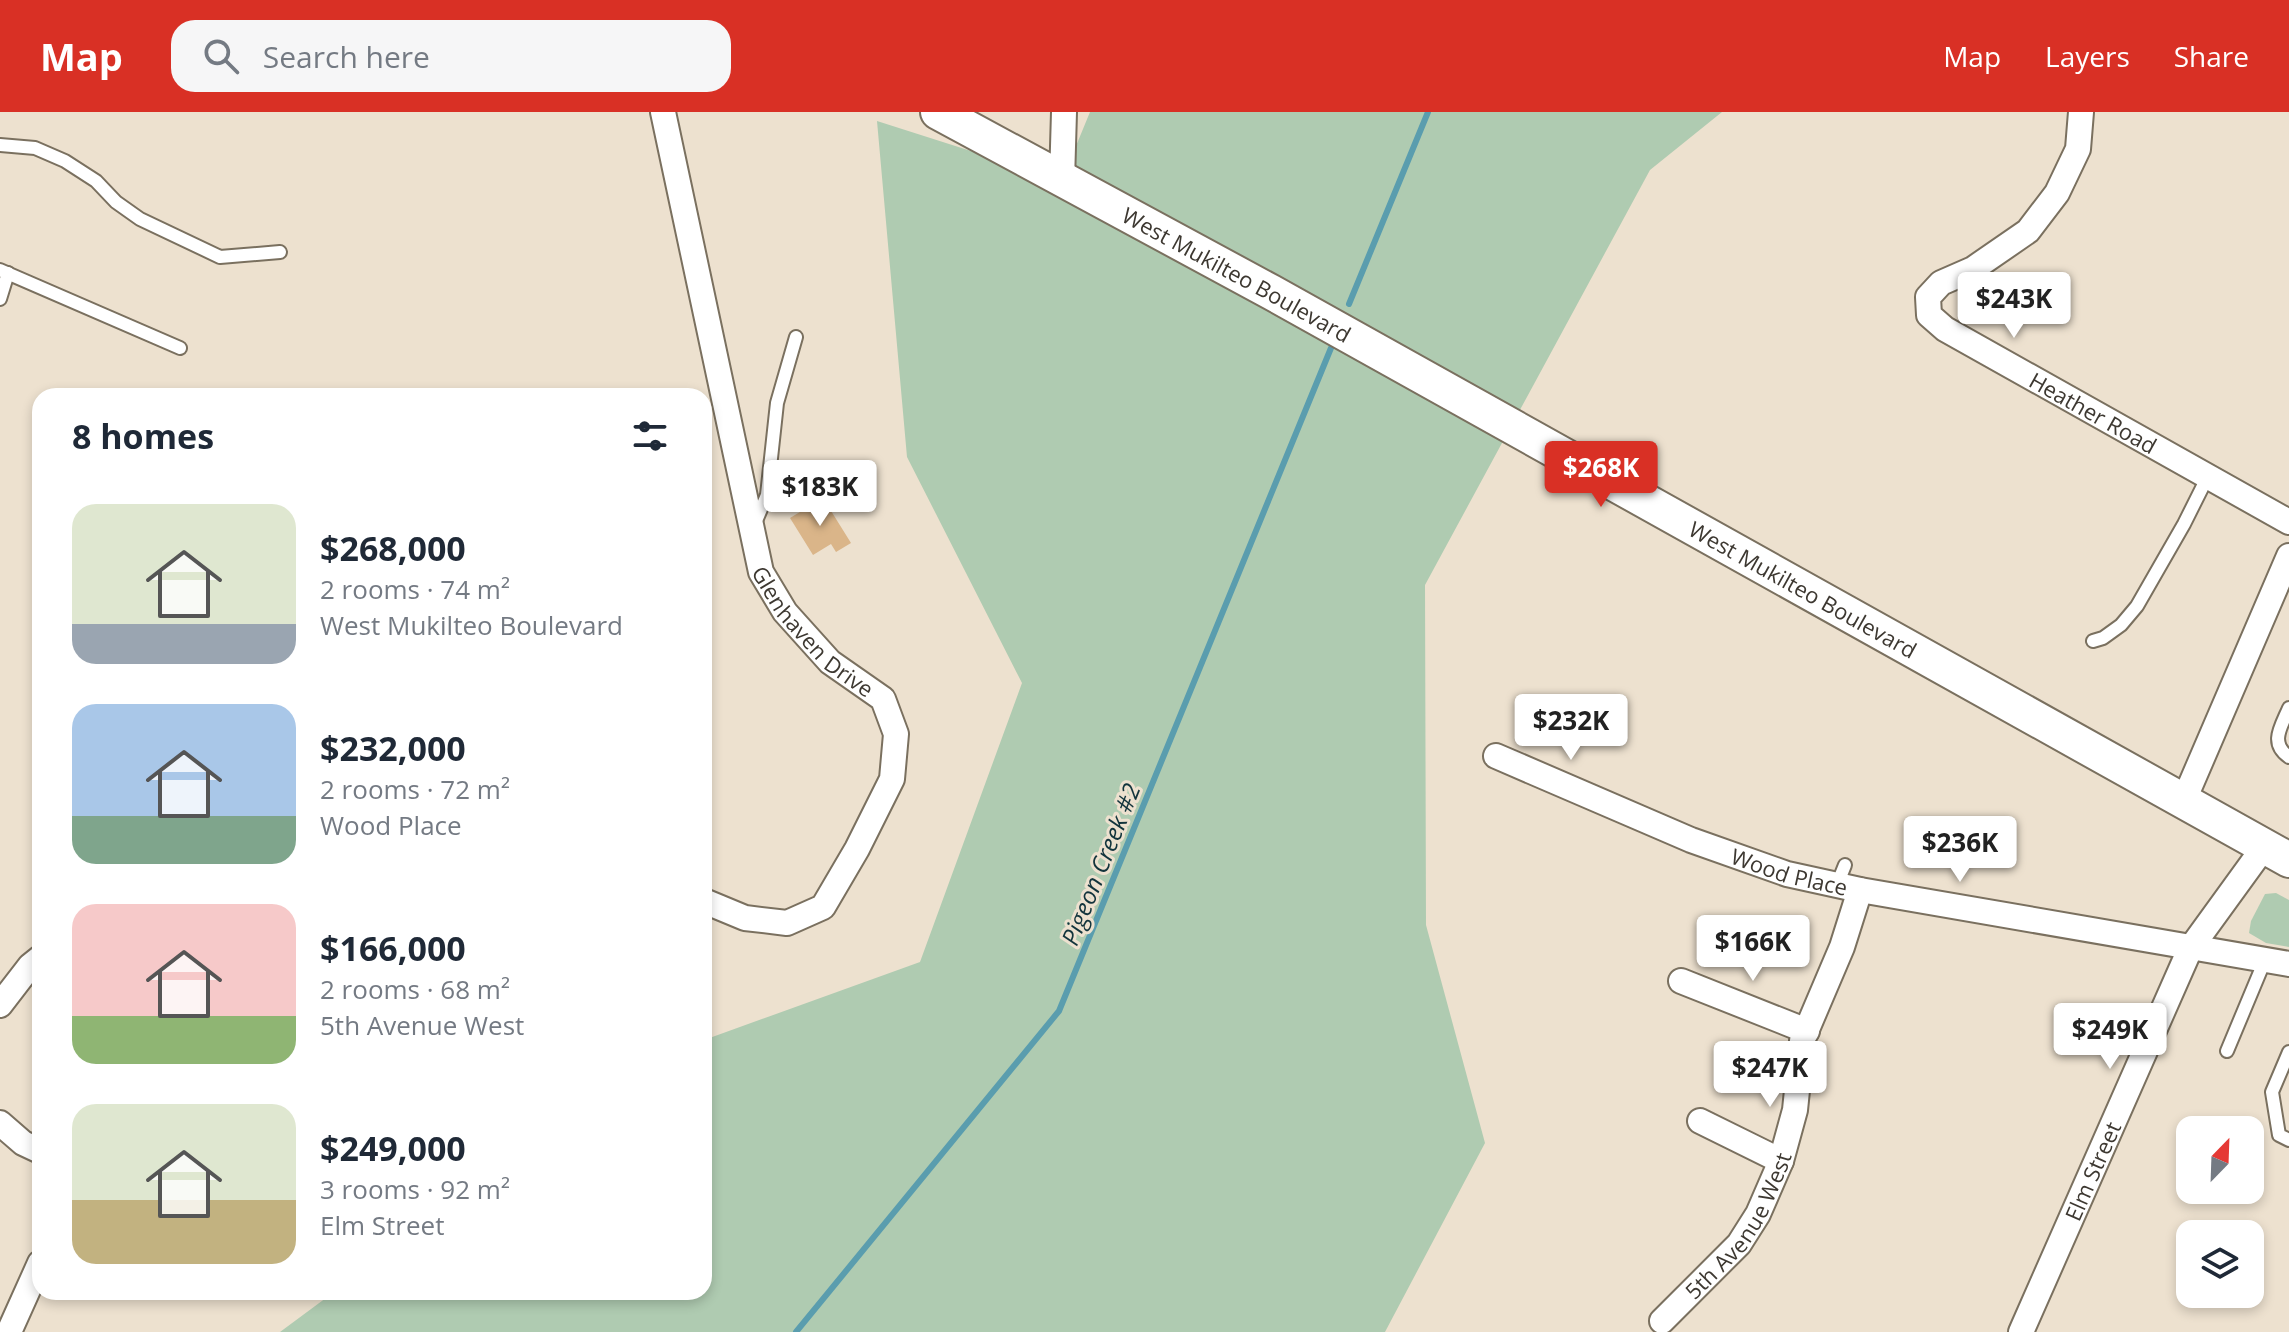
<!DOCTYPE html>
<meta charset="utf-8">
<style>
body{margin:0;font-family:"Open Sans",sans-serif;background:#f6f6f7;color:#1f2937;height:100vh;display:flex;flex-direction:column;font-size:30px;white-space:nowrap}
*{box-sizing:border-box;margin:0}
p{font-size:26px;color:#747a83}
.icon{flex:none;width:44px;height:44px;fill:none;stroke:currentColor;stroke-width:2;stroke-linecap:round;stroke-linejoin:round}
.map{position:relative;flex:1;overflow:hidden}
.panel{position:absolute;left:32px;top:276px;width:680px;height:912px;display:flex;flex-direction:column;background:#fff;border-radius:24px;box-shadow:0 4px 12px #0003}
.panel>*{flex:none}
.needle{width:52px;rotate:23deg}
.fabs{position:absolute;left:2176px;top:1004px;display:grid;gap:16px}
.fabs a{display:grid;place-items:center;width:88px;height:88px;border-radius:16px;background:#fff;box-shadow:0 4px 12px #0003;font-size:40px}
.price{position:absolute;translate:-50% -68px;padding:0 18px;border-radius:8px;background:#fff;color:#222;font-size:26px;line-height:52px;filter:drop-shadow(0 2px 4px #0008)}
.price::after{content:'';position:absolute;left:50%;top:48px;width:24px;height:18px;margin-left:-12px;background:inherit;clip-path:polygon(0 0,100% 0,50% 100%)}
.price.selected{background:#d93025;color:#fff}
ul{padding:0;list-style:none}
li{display:flex;align-items:center;gap:24px;height:200px;padding:0 40px}
li span{display:grid;place-items:center;flex:none;width:224px;height:160px;border-radius:24px;color:#555}
li>.icon{margin-inline-start:auto}
span .icon{width:96px;height:96px;fill:#fffc;stroke-width:1}
li b{font-size:34px}
h2{display:flex;justify-content:space-between;align-items:center;height:96px;padding:0 40px;font-size:34px}
header{display:flex;align-items:center;gap:48px;box-sizing:border-box;height:112px;padding:0 40px;background:#d93025;color:#fff}
header strong{font-size:38px}
nav{display:flex;gap:44px;margin-inline-start:auto;font-size:28px}
.search{width:560px;height:72px;background:#f6f6f7;display:flex;align-items:center;gap:20px;box-sizing:border-box;padding:0 28px;border-radius:24px;color:#747a83;font-size:30px}
.map>svg:first-child{display:block}
.green{fill:#afcbb1}
.lines{fill:none;stroke-linecap:round;stroke-linejoin:round}
.stream{stroke:#5a9dae;stroke-width:6}
.building{fill:#dab589}
.service-casing{stroke:#7a705f;stroke-width:16}
.minor-casing{stroke:#7a705f;stroke-width:28}
.secondary-casing{stroke:#7a705f;stroke-width:38}
.service{stroke:#fff;stroke-width:12}
.minor{stroke:#fff;stroke-width:24}
.secondary{stroke:#fff;stroke-width:34}
.labels{text-anchor:middle;dominant-baseline:central;stroke-width:6;stroke-linejoin:round;paint-order:stroke}
.street-label{font-size:22px;fill:#3d3831;stroke:#ede1cf}
.water-label{font-size:24px;font-style:italic;fill:#12343c;stroke:#ede1cf}
</style>
<header>
<strong>Map</strong>
<div class="search"><svg class="icon" aria-label="search" viewBox="0 0 24 24"><circle cx="10" cy="10" r="6"/><path d="M15 15l6 6"/></svg>Search here</div>
<nav><a>Map</a><a>Layers</a><a>Share</a></nav>
</header>
<div class="map">
<svg width="2289" height="1220" viewBox="0 0 2289 1220">
<rect width="100%" height="100%" fill="#ede1cf"/>
<!-- green -->
<g class="green">
<path d="M 1090,0 L 1722,0 L 1650,58 L 1425,473 L 1426,813 L 1485,1031 L 1385,1220 L 280,1220 L 334,1180 L 704,1180 L 704,928 L 920,850 L 1022,571 L 907,345 L 877,9 L 1062,68 Z"/>
<path d="M 2276,781 L 2289,788 L 2289,835 L 2266,831 L 2249,821 L 2251,809 L 2265,782 Z"/>
</g>
<g class="lines">
<!-- stream -->
<g class="stream">
<path d="M 1349,192 L 1428,0"/>
<path d="M 796,1220 L 1059,899 L 1331,236"/>
</g>
</g>
<!-- building -->
<path class="building" d="M 823,386 L 851,431 L 836,440 L 831,432 L 813,443 L 790,406 Z"/>
<g class="lines">
<defs>
<g id="service">
<path d="M 0,33 L 35,36 L 65,49 L 96,69 L 116,90 L 140,107 L 220,145 L 280,140"/>
<path d="M 0,158 L 180,236"/>
<path d="M 0,187 L 8,161"/>
<path d="M 755,411 L 767,383 L 777,291 L 796,225"/>
<path d="M 2093,529 L 2103,526 L 2121,513 L 2137,494 L 2184,412 L 2208,364"/>
<path d="M 2289,596 C 2281,615 2269,631 2289,645"/>
<path d="M 1837,773 L 1845,753"/>
<path d="M 2227,939 L 2265,848"/>
<path d="M 2289,940 L 2272,980 L 2279,1023 L 2289,1028"/>
</g>
<g id="minor">
<path id="s1" d="M 663,0 L 761,460 L 785,500 L 830,550 L 883,587 L 896,622 L 892,667 L 857,737 L 823,795 L 787,811 L 745,806 L 704,789"/>
<path id="s2" d="M 2081,0 L 2078,37 L 2057,81 L 2028,119 L 1973,157 L 1941,171 L 1928,185 L 1929,203 L 1945,217 L 2289,410"/>
<path d="M 1062,69 L 1064,0"/>
<path id="s3" d="M 1496,644 L 1691,728 L 1787,762 L 1860,778 L 2289,852"/>
<path d="M 2184,688 L 2289,444"/>
<path d="M 1681,869 L 1807,919"/>
<path d="M 0,893 L 30,854 L 40,846"/>
<path d="M 1700,1009 L 1781,1049"/>
<path d="M 0,1011 L 23,1031 L 40,1039"/>
<path id="s4" d="M 1662,1209 L 1739,1132 L 1758,1102 L 1781,1049 L 1795,998 L 1802,929 L 1842,835 L 1860,778"/>
<path d="M 9,1220 L 40,1151"/>
<path id="s5" d="M 2021,1220 L 2190,837 L 2264,735"/>
</g>
<g id="secondary">
<path id="s6" d="M 938,0 L 1271,180 L 2289,748"/>
</g>
</defs>
<!-- service casing -->
<use href="#service" class="service-casing"/>
<!-- minor casing -->
<use href="#minor" class="minor-casing"/>
<!-- secondary casing -->
<use href="#secondary" class="secondary-casing"/>
<!-- service -->
<use href="#service" class="service"/>
<!-- minor -->
<use href="#minor" class="minor"/>
<!-- secondary -->
<use href="#secondary" class="secondary"/>
</g>
<g class="labels">
<!-- street labels -->
<g class="street-label">
<text stroke="none"><textPath href="#s6" startOffset="340">West Mukilteo Boulevard</textPath></text>
<text stroke="none"><textPath href="#s2" startOffset="464">Heather Road</textPath></text>
<text stroke="none"><textPath href="#s6" startOffset="988">West Mukilteo Boulevard</textPath></text>
<text stroke="none"><textPath href="#s1" startOffset="550">Glenhaven Drive</textPath></text>
<text stroke="none"><textPath href="#s3" startOffset="316">Wood Place</textPath></text>
<text stroke="none"><textPath href="#s5" startOffset="176">Elm Street</textPath></text>
<text stroke="none"><textPath href="#s4" startOffset="124">5th Avenue West</textPath></text>
</g>
<!-- water labels -->
<g class="water-label">
<text transform="translate(1100 752) rotate(-68)">Pigeon Creek #2</text>
</g>
</g>
</svg>
<div class="fabs">
<a><svg class="needle" viewBox="-14 -14 28 28"><path d="M0-13l5 13h-10z" fill="#e53935"/><path d="M0 13l5-13h-10z" fill="#747a83"/></svg></a>
<a><svg class="icon" aria-label="layers" viewBox="0 0 24 24"><path d="M12 4l9 5-9 5-9-5zM3 14l9 5 9-5"/></svg></a>
</div>
<b class="price" style="left:2014px;top:228px">$243K</b>
<b class="price selected" style="left:1601px;top:397px">$268K</b>
<b class="price" style="left:820px;top:416px">$183K</b>
<b class="price" style="left:1571px;top:650px">$232K</b>
<b class="price" style="left:1960px;top:772px">$236K</b>
<b class="price" style="left:1753px;top:871px">$166K</b>
<b class="price" style="left:2110px;top:959px">$249K</b>
<b class="price" style="left:1770px;top:997px">$247K</b>
<section class="panel">
<h2>8 homes<svg class="icon" aria-label="filters" viewBox="0 0 24 24"><path d="M4 7h16M4 17h16"/><circle cx="9" cy="7" r="2"/><circle cx="15" cy="17" r="2"/></svg></h2>
<ul>
<li><span style="background:linear-gradient(#dfe7d0 75%,#9aa5b1 0)"><svg class="icon" aria-label="home" viewBox="0 0 24 24"><path d="M3 11l9-7 9 7M6 9v11h12V9"/></svg></span><div><b>$268,000</b><p>2 rooms · 74 m²</p><p>West Mukilteo Boulevard</p></div></li>
<li><span style="background:linear-gradient(#a9c7e8 70%,#7fa58c 0)"><svg class="icon" aria-label="home" viewBox="0 0 24 24"><path d="M3 11l9-7 9 7M6 9v11h12V9"/></svg></span><div><b>$232,000</b><p>2 rooms · 72 m²</p><p>Wood Place</p></div></li>
<li><span style="background:linear-gradient(#f6c9c9 70%,#8fb573 0)"><svg class="icon" aria-label="home" viewBox="0 0 24 24"><path d="M3 11l9-7 9 7M6 9v11h12V9"/></svg></span><div><b>$166,000</b><p>2 rooms · 68 m²</p><p>5th Avenue West</p></div></li>
<li><span style="background:linear-gradient(#dfe7d0 60%,#c2b280 0)"><svg class="icon" aria-label="home" viewBox="0 0 24 24"><path d="M3 11l9-7 9 7M6 9v11h12V9"/></svg></span><div><b>$249,000</b><p>3 rooms · 92 m²</p><p>Elm Street</p></div></li>
</ul>
</section>
</div>
